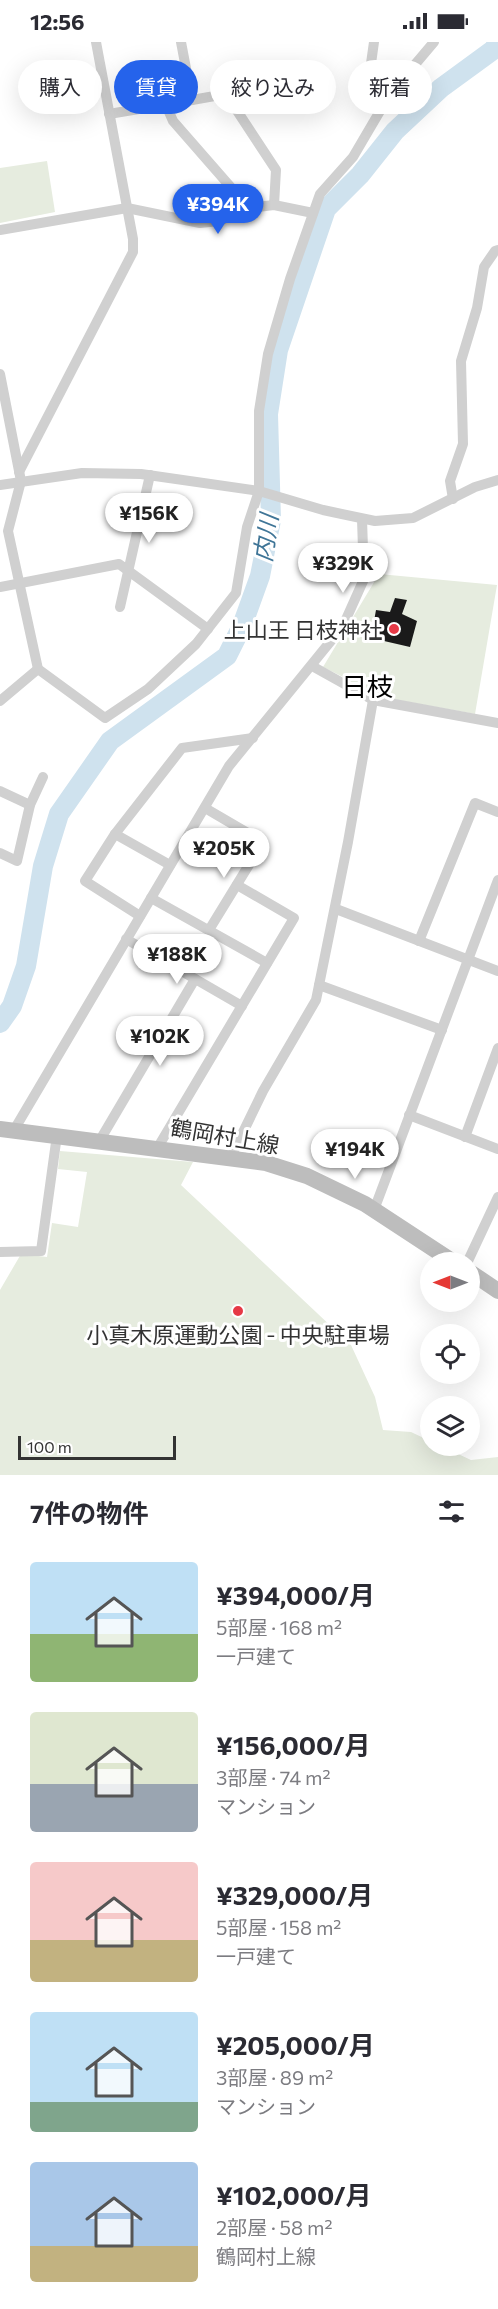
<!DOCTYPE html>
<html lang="ja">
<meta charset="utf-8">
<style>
body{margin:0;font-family:Commissioner,"Noto Sans JP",sans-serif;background:#f7f7f7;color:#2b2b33;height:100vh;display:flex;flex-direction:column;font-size:22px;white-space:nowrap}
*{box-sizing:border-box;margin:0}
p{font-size:20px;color:#7c7c81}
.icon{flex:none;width:33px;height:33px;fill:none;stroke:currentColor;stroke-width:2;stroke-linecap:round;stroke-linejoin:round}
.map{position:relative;height:1433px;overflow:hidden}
.panel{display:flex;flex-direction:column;background:#fff;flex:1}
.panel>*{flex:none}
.guide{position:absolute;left:18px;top:18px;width:462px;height:54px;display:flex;gap:12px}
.needle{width:39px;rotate:270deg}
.buttons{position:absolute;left:420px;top:1210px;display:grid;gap:12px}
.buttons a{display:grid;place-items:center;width:60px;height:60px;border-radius:50%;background:#fff;box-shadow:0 6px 24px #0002;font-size:30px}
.scale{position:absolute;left:18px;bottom:15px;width:158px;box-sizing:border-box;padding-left:6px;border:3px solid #333;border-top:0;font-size:16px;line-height:21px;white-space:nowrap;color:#333;-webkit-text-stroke:4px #fff;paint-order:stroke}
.price{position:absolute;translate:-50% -51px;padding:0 14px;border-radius:21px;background:#fff;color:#222;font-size:20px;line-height:39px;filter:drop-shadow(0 2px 3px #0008)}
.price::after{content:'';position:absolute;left:50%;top:36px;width:18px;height:14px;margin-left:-9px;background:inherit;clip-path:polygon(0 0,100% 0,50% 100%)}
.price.active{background:#2563eb;color:#fff}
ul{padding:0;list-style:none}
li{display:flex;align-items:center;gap:18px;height:150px;padding:0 30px}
li span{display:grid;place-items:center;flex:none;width:168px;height:120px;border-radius:6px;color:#555}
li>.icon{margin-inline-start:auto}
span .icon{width:72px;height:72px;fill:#fffc;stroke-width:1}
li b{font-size:26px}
h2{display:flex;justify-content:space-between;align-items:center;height:72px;padding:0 30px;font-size:26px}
.chip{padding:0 21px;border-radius:27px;background:#fff;box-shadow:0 6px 24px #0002;font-size:21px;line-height:54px}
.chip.active{background:#2563eb;color:#fff}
.status{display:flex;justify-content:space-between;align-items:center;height:42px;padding:0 30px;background:#fff;direction:ltr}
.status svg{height:16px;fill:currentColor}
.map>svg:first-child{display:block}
.green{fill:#e6ecdf}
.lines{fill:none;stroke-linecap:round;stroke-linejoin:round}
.river{stroke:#cfe2ee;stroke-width:20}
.building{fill:#1a1a1a}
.minor{stroke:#d0d0d0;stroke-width:10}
.secondary{stroke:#bdbdbd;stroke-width:16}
.poi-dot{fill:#e63946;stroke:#fff;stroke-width:2}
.labels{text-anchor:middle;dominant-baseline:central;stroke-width:6;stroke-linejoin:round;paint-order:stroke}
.poi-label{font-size:22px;fill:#333;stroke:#fff;text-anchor:end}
.street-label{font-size:22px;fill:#333;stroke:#fff}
.water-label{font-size:24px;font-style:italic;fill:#3f7597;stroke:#fff}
.quarter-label{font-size:26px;fill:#000;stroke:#fff}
</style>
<div class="status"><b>12:56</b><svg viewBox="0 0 49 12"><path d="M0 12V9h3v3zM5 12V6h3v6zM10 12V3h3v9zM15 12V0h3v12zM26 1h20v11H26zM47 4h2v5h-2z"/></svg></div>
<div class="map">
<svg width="498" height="1433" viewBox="0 0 498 1433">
<rect width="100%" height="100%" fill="#fff"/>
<!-- green -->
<g class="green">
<path d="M 47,119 L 55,170 L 0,181 L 0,126 Z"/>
<path d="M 379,532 L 497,543 L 475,672 L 370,653 L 345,636 L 323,625 Z"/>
<path d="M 60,1109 L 193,1120 L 181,1143 L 351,1303 L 375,1355 L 383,1388 L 411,1390 L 430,1399 L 430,1404 L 441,1404 L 471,1418 L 498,1415 L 498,1433 L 0,1433 L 0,1248 L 21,1212 L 47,1215 L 52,1181 L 78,1185 L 87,1130 L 58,1127 Z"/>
</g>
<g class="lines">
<!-- river -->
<path class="river" d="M 0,981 L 12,964 L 26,924 L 43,824 L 59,772 L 110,699 L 227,614 L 242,584 L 260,534 L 271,478 L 268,372 L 278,308 L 326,167 L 360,133 L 395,89 L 441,46 L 493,8 L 498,1"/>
</g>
<!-- building -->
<path class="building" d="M 395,556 L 407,558 L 402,572 L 417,579 L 410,605 L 371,596 L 376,568 L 390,570 Z"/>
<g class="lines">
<!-- minor -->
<g class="minor">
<path d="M 374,0 L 367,50 L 390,52"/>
<path d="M 192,58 L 226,52 L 276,128 L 274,163"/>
<path d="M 166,63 L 173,79 L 249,166"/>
<path d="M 109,72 L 192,58 L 181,0"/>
<path d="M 0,188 L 127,166 L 200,181 L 219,179 L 249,166 L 274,163 L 313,171"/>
<path d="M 0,332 L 21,439 L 8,489 L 38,627 L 105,676 L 148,647 L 196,602 L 236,551 L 247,485 L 259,449 L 259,369 L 268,312 L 290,237 L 320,152 L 353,115 L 390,52 L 434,0"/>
<path d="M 19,430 L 133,210 L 133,197 L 96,0"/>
<path d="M 0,443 L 82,431 L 141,432 L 259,449 L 323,468 L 375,479 L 413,476 L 475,445 L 498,438"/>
<path d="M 453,457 L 450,439 L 463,402 L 461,319 L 477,266 L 484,225 L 495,209 L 498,208"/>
<path d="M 0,545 L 119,522 L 208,587"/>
<path d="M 120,565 L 150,433"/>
<path d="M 312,624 L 373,658 L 498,681"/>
<path d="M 0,659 L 38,627"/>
<path d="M 0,749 L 30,763"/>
<path d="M 205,766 L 263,800 L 209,888"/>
<path d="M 115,792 L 170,823"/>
<path d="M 0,811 L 17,819 L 30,763 L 43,735"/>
<path d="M 151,856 L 267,921"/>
<path d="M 336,867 L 498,929"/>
<path d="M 140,874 L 85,839 L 115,792 L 182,706 L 253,696"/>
<path d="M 126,897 L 242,964"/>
<path d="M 419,899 L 475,761 L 498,770"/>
<path d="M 319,943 L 442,988"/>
<path d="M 409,1073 L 498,1107"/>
<path d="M 14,1088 L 229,724 L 343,584 L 364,537 L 362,477"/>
<path d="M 465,1095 L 498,1006"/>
<path d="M 100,1098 L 195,937"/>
<path d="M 158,1105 L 294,876 L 237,843"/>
<path d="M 231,1115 L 263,1049 L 316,958 L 348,800 L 373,658"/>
<path d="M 374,1168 L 498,838"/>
<path d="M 0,1210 L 41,1209 L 57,1093"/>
<path d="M 467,1221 L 498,1155"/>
</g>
<!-- secondary -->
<g class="secondary">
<path d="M 0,1087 L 266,1121 L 307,1134 L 365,1162 L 455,1221"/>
<path d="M 470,1230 L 498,1249"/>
</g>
</g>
<!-- markers -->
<g class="poi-dot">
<circle cx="394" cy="587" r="6"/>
<circle cx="238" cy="1269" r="6"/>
</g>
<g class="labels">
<!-- poi labels -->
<g class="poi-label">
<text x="382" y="587">上山王 日枝神社</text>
<text x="238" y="1292" text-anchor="middle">小真木原運動公園 - 中央駐車場</text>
</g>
<!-- street labels -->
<g class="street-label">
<text transform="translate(225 1094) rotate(10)">鶴岡村上線</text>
</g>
<!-- water labels -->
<g class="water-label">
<text transform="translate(265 496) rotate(-82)">内川</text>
</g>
<!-- quarter labels -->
<g class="quarter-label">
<text x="367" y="643">日枝</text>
</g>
</g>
</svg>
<div class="buttons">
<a><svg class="needle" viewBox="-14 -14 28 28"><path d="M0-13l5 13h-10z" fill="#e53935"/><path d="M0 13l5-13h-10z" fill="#7c7c81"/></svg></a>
<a><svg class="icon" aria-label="locate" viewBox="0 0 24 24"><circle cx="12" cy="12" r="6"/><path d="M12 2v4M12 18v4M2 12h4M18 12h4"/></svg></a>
<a><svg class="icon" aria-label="layers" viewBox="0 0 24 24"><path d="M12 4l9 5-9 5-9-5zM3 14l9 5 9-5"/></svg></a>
</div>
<div class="scale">100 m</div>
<b class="price active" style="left:218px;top:193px">¥394K</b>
<b class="price" style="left:149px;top:502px">¥156K</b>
<b class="price" style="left:343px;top:552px">¥329K</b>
<b class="price" style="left:224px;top:837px">¥205K</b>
<b class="price" style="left:177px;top:943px">¥188K</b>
<b class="price" style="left:160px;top:1025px">¥102K</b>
<b class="price" style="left:355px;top:1138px">¥194K</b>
<div class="guide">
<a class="chip">購入</a>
<a class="chip active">賃貸</a>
<a class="chip">絞り込み</a>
<a class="chip">新着</a>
</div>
</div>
<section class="panel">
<h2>7件の物件<svg class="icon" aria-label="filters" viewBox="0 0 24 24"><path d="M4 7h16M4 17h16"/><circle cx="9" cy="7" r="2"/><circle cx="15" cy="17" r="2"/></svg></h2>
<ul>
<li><span style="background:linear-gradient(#bfe0f5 60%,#8fb573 0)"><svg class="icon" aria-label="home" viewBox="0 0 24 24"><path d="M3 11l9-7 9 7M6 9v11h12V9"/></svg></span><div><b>¥394,000/月</b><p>5部屋 · 168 m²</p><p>一戸建て</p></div></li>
<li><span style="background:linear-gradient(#dfe7d0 60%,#9aa5b1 0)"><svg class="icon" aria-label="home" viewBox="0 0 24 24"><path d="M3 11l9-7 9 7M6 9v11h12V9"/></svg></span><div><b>¥156,000/月</b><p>3部屋 · 74 m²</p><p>マンション</p></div></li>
<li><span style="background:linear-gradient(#f6c9c9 65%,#c2b280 0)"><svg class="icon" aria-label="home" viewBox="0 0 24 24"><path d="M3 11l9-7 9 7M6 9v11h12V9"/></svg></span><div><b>¥329,000/月</b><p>5部屋 · 158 m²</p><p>一戸建て</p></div></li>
<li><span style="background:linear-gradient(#bfe0f5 75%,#7fa58c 0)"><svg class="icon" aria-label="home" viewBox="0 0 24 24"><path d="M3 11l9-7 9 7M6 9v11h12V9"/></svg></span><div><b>¥205,000/月</b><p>3部屋 · 89 m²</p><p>マンション</p></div></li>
<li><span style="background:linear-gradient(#a9c7e8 70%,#c2b280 0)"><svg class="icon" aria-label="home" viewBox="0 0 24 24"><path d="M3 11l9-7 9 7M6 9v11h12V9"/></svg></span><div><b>¥102,000/月</b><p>2部屋 · 58 m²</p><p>鶴岡村上線</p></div></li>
</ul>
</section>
